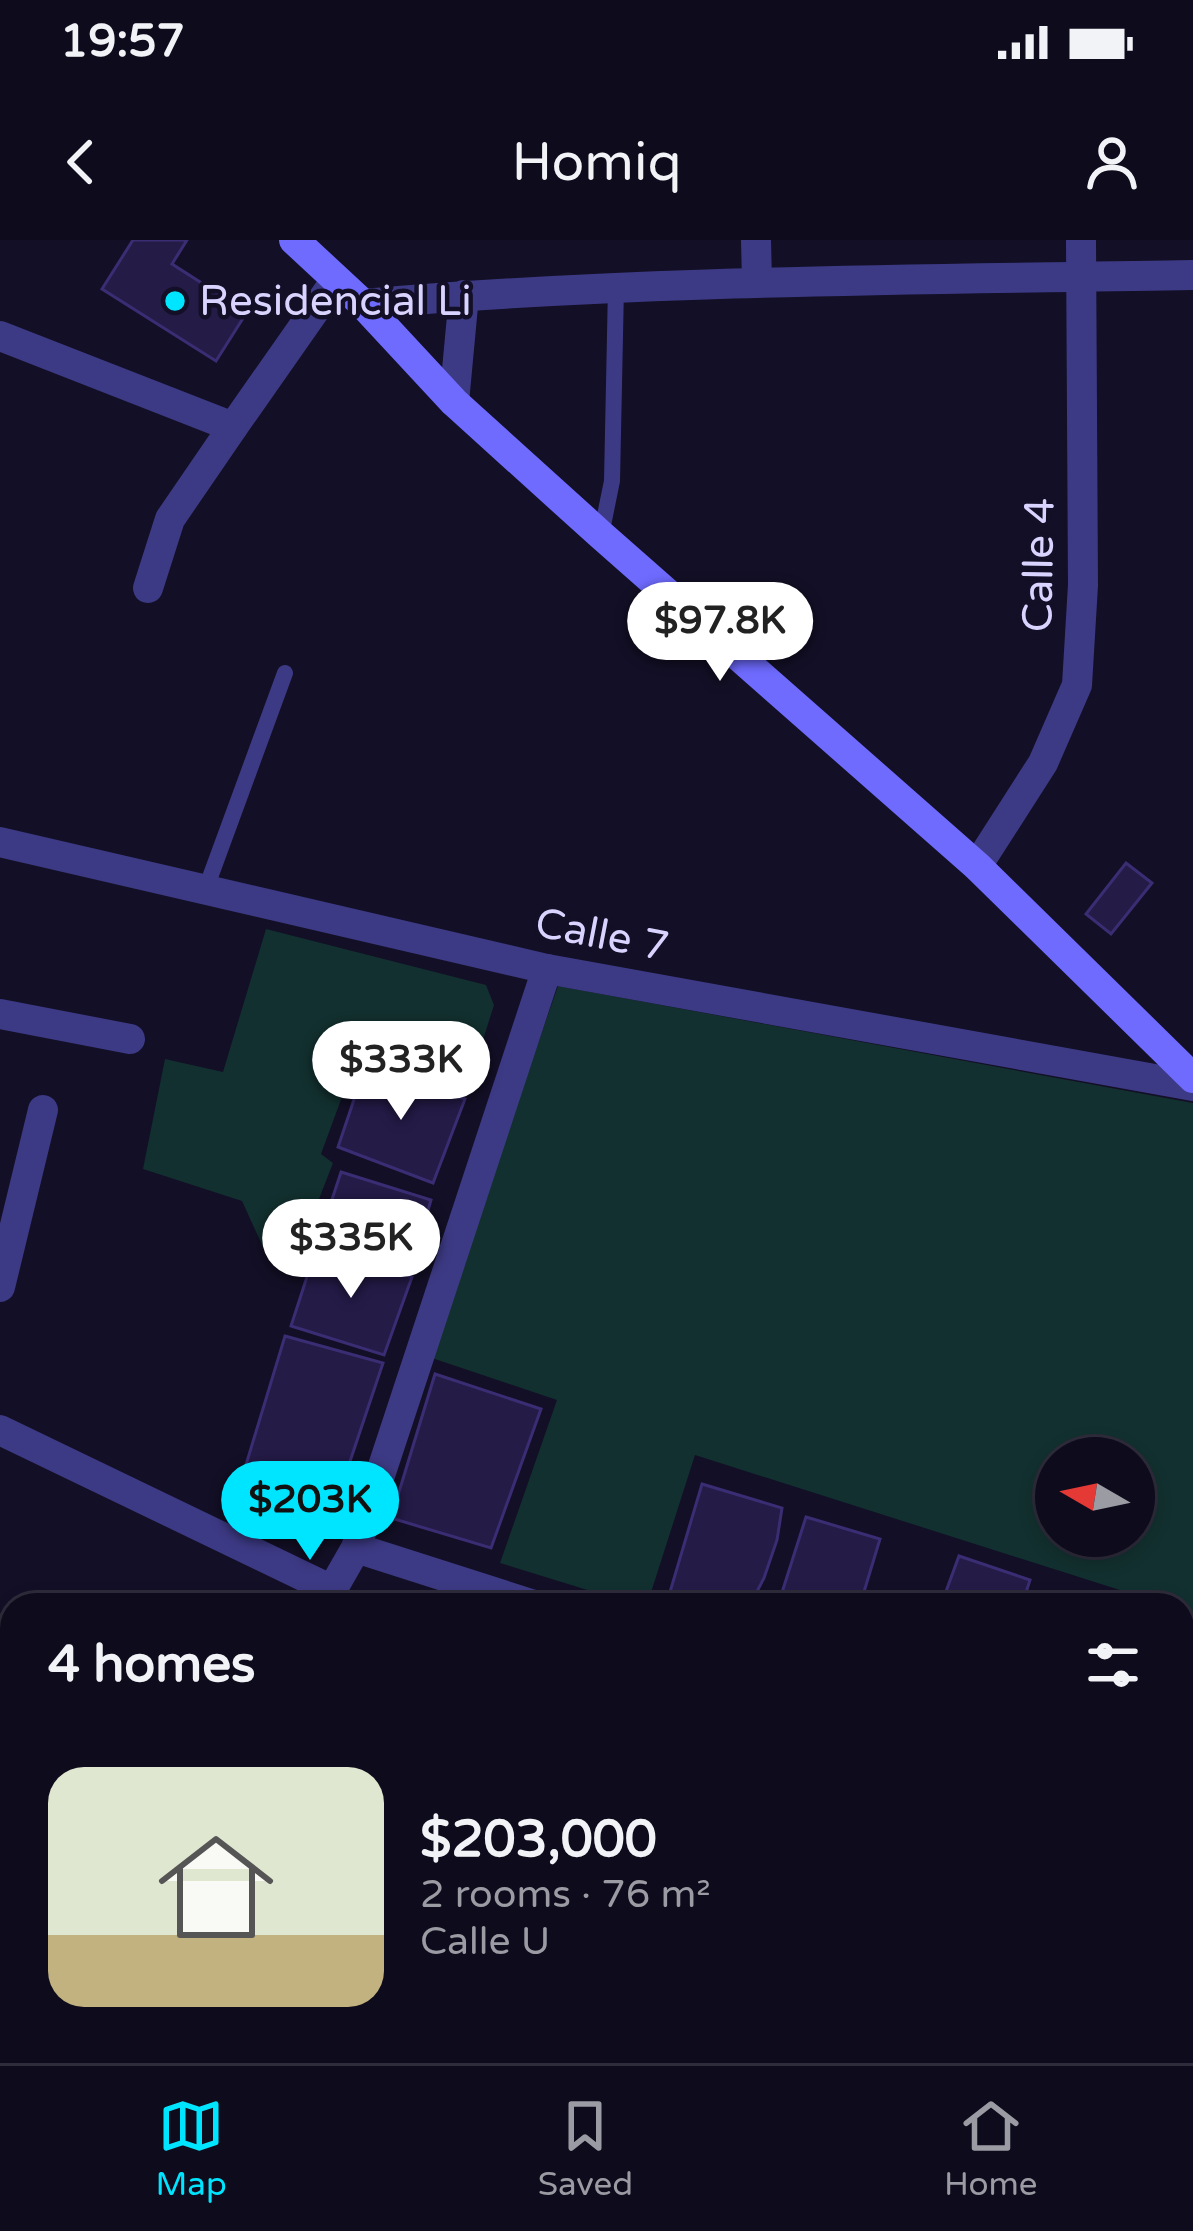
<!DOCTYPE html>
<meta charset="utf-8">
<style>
body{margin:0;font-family:"Varela Round",sans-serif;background:#171425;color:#f1f3f6;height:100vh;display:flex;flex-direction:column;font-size:45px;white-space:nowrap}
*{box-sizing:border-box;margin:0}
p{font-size:39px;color:#9b9ba3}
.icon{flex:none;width:66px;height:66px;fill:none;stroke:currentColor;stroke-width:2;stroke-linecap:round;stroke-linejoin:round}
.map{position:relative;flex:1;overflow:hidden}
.drawer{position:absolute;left:0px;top:1353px;width:1194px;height:471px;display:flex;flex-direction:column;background:#0e0b1c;border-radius:36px 36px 0 0;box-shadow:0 6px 18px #0003,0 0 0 3px #2e2b3b}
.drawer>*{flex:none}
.needle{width:78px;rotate:279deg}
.buttons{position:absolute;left:1035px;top:1197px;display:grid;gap:24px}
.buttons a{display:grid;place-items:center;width:120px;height:120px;border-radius:50%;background:#0e0b1c;box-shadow:0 6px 18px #0003,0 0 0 3px #2e2b3b;font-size:60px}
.price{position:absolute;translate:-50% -102px;padding:0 27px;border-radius:42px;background:#fff;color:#222;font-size:39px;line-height:78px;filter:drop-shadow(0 3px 6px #0008)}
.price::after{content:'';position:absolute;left:50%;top:72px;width:36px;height:27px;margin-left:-18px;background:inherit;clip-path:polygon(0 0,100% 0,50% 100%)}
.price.selected{background:#00e5ff;color:#111}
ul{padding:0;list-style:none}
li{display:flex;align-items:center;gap:36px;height:300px;padding:0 48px}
li span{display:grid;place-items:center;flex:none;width:336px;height:240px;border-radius:36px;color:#555}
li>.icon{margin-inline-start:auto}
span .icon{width:144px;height:144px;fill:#fffc;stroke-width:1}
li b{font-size:51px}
h2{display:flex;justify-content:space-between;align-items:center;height:144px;padding:0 48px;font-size:51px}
.status{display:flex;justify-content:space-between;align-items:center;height:84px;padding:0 60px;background:#0e0b1c;direction:ltr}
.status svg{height:33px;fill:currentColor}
header{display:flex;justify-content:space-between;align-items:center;height:156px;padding:0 48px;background:#0e0b1c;font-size:54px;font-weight:600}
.tab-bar{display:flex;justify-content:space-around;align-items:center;height:168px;border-top:3px solid #2e2b3b;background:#0e0b1c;font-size:33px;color:#9b9ba3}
.tab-bar a{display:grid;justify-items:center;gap:6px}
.tab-bar .selected{color:#00e5ff}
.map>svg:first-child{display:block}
.green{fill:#12302f;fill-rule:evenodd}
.building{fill:#241b47;stroke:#3b2d73;stroke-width:3}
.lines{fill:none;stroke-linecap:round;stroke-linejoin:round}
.lane{stroke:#3d3a85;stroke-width:16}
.street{stroke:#3d3a85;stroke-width:30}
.secondary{stroke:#6f6bff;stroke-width:30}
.poi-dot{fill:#00e5ff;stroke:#130f26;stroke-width:4.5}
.labels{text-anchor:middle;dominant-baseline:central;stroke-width:9;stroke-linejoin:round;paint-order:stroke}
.poi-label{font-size:42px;fill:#d9d4ff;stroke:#130f26;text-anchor:start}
.street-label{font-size:42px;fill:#d9d4ff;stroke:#130f26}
</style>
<div class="status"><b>19:57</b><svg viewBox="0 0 49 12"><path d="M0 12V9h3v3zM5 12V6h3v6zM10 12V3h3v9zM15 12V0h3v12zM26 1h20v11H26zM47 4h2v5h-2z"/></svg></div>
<header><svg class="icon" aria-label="back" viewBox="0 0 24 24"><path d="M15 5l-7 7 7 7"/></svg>Homiq<svg class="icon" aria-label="person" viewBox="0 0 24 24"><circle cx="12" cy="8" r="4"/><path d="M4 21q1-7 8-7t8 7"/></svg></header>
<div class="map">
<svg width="1193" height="1823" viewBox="0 0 1193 1823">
<rect width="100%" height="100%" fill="#130f26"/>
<!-- green -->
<g class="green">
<path d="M 266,689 L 486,745 L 494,765 L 468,847 L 360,808 L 321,914 L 333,923 L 298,1013 L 263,1007 L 242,961 L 143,929 L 165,819 L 223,832 Z"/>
<path d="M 558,746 L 1193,863 L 1193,1373 L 1182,1370 L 1182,1365 L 1167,1365 L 695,1215 L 647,1365 L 636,1365 L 500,1323 L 557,1160 L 429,1117 ZM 1056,1218 L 1134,1218 L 1134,1296 L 1056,1296 Z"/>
</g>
<!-- building -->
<g class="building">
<path d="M 133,0 L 187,0 L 172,24 L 247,72 L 216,121 L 102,49 Z"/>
<path d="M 1126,623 L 1152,643 L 1111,694 L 1086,674 Z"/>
<path d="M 366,824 L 465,859 L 433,943 L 338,907 Z"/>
<path d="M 341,932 L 431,960 L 413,1022 L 321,993 Z"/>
<path d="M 317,1006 L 412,1037 L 384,1115 L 291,1086 Z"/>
<path d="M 285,1096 L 383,1123 L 337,1260 L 245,1228 Z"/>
<path d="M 435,1134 L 541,1169 L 491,1308 L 391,1278 Z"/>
<path d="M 702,1244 L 782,1268 L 777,1300 L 764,1338 L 750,1365 L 711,1365 L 670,1352 Z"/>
<path d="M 806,1277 L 880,1299 L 860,1365 L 778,1365 Z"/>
<path d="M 959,1316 L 1030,1340 L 1022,1365 L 941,1365 Z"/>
<path d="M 1182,1405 L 1193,1409 L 1193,1535 L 1182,1530 Z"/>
</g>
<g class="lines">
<!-- lane -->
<g class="lane">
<path d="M 601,295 L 612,241 L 616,47"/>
<path d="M 205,651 L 285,433"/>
</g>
<!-- street -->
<g class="street">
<path d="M 756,0 L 757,42"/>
<path d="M 363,64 C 639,40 916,40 1193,35"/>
<path d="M 0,96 L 233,187 L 336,40"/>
<path d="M 454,162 L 464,55"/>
<path d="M 148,348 L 170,279 L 233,187"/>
<path d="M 0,602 L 547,729 L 1193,846"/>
<path d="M 977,626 L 1043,523 L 1077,445 L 1083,345 L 1081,0"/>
<path d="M 0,774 L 130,799"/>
<path d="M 0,1047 L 43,870"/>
<path d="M 0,1190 L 332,1350"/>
<path d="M 356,1308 L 534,1365"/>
<path d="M 328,1365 L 332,1350 L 356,1308 L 547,729"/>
<path d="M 1182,1574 L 1193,1577"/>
<path d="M 0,1588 L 12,1592"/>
<path d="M 685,1812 L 719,1823"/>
<path d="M 178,1823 L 182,1812"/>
</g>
<!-- secondary -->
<path class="secondary" d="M 294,0 L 363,64 L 454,162 L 601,295 L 977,626 L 1193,838"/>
</g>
<!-- markers -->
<circle class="poi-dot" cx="175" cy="61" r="12"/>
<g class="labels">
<!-- poi labels -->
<g class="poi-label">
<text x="199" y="61">Residencial Li</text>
</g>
<!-- street labels -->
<g class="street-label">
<text transform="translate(1039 325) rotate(-89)">Calle 4</text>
<text transform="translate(602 695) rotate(11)">Calle 7</text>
</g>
</g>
</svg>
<div class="buttons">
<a><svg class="needle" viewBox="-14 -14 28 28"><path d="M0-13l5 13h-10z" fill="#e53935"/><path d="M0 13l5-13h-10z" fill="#9b9ba3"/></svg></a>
</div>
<b class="price" style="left:720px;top:444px">$97.8K</b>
<b class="price" style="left:401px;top:883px">$333K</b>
<b class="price" style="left:351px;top:1061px">$335K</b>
<b class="price selected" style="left:310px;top:1323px">$203K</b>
<section class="drawer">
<h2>4 homes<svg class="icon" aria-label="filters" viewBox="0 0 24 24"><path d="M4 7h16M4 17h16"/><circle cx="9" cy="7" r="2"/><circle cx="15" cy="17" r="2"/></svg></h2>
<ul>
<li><span style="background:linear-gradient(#dfe7d0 70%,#c2b280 0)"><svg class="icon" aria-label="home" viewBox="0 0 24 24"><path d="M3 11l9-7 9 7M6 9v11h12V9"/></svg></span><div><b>$203,000</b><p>2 rooms · 76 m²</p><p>Calle U</p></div></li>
</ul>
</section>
</div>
<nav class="tab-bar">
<a class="selected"><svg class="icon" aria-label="map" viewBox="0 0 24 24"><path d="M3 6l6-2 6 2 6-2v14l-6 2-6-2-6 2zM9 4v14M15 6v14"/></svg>Map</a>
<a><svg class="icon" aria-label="saved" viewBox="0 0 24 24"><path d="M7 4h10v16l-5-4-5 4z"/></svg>Saved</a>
<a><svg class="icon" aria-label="home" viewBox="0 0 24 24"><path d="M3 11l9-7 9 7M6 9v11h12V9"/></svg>Home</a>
</nav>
